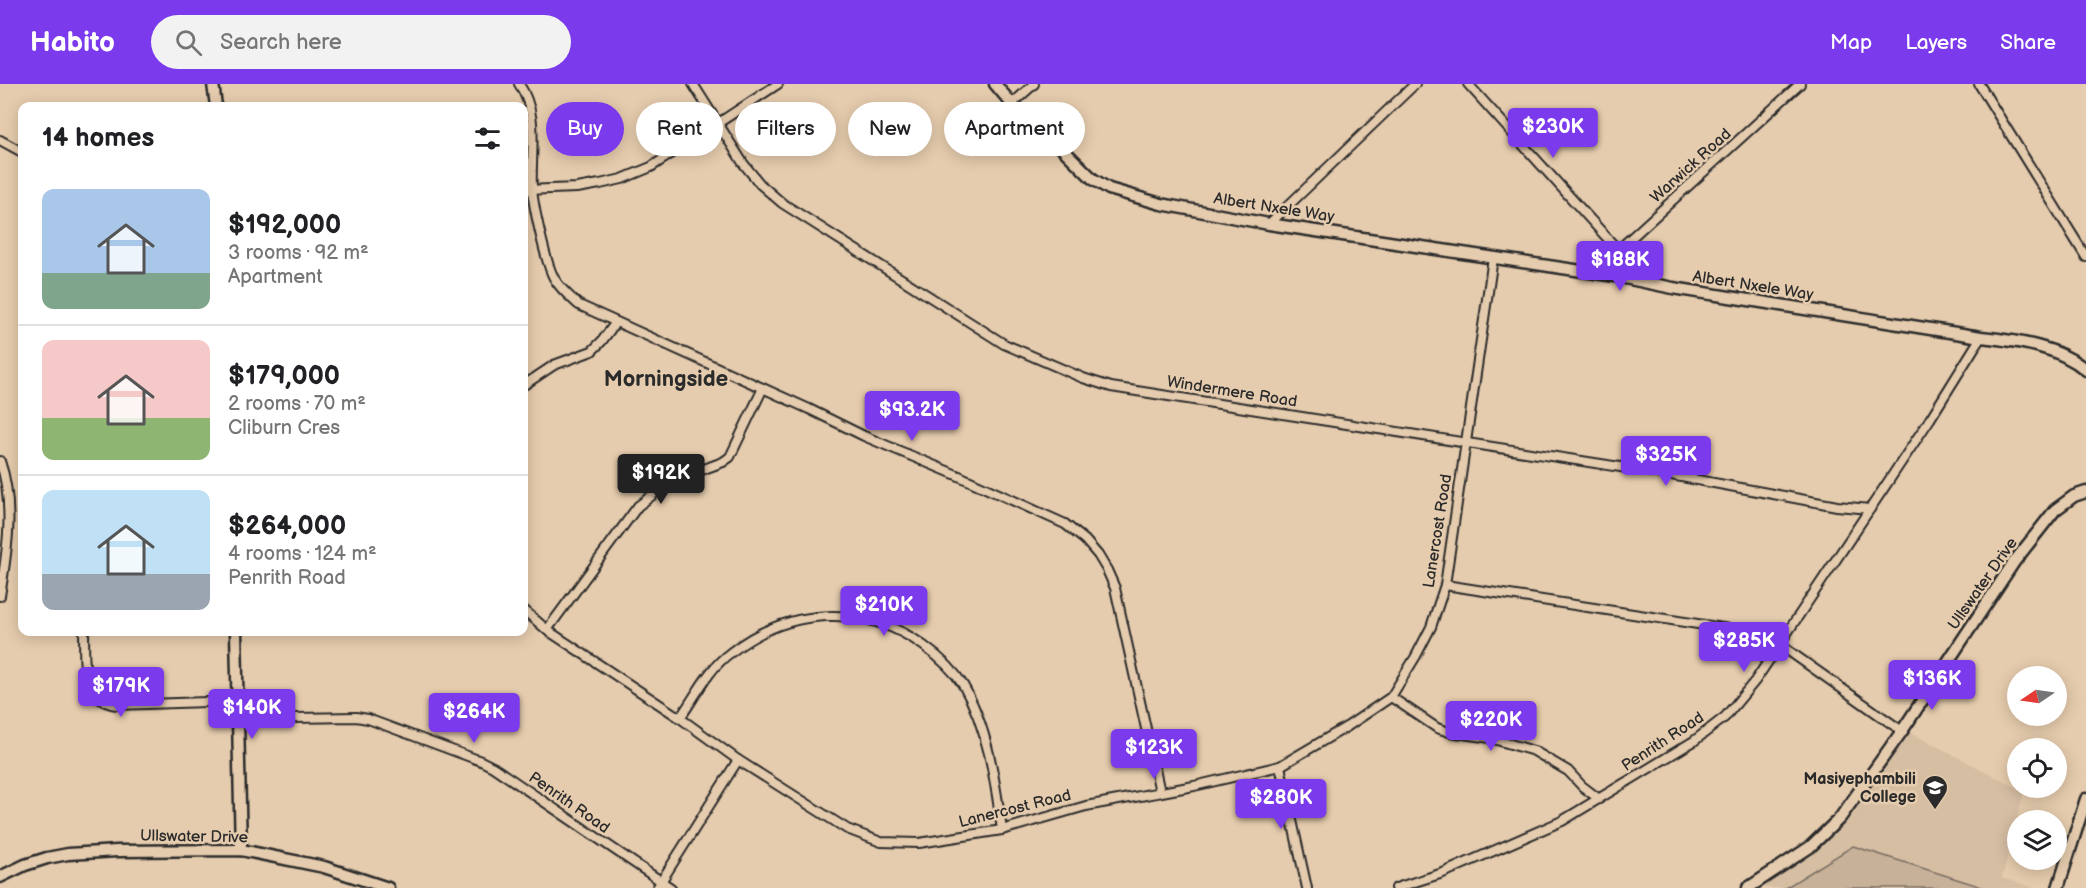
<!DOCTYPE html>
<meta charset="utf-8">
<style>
body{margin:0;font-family:"Balsamiq Sans",sans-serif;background:#f2f2f2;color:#202124;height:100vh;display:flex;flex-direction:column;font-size:22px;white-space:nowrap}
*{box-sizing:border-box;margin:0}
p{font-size:20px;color:#757577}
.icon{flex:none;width:33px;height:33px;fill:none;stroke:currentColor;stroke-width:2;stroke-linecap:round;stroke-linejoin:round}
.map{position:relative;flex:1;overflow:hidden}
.sheet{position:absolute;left:18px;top:18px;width:510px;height:534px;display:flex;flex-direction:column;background:#fff;border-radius:12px;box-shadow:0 3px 15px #0003}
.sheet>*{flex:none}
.banner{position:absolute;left:546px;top:18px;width:570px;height:54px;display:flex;gap:12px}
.needle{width:39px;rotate:257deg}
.buttons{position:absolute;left:2007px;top:582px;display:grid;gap:12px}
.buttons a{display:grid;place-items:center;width:60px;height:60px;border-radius:50%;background:#fff;box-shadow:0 3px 15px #0003;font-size:30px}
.price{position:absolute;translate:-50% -51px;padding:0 14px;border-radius:6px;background:#7c3aed;color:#fff;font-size:20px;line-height:39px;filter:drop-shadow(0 2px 3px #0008)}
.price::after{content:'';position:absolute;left:50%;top:36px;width:18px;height:14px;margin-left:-9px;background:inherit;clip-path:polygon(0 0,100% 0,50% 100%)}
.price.selected{background:#222;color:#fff}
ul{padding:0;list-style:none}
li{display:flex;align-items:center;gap:18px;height:150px;padding:0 24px}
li+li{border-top:2px solid #e0e0e0}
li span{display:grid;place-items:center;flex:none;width:168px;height:120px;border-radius:12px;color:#555}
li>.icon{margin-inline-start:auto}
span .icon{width:72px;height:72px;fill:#fffc;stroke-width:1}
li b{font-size:26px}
h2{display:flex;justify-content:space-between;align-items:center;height:72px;padding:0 24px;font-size:26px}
.tag{padding:0 21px;border-radius:27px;background:#fff;box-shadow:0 3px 15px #0003;font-size:21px;line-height:54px}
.tag.selected{background:#7c3aed;color:#fff}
header{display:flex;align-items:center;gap:36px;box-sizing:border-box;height:84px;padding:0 30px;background:#7c3aed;color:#fff}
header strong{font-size:28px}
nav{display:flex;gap:33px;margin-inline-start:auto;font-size:21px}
.search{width:420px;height:54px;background:#f2f2f2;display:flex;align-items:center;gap:15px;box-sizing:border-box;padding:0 21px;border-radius:33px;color:#757577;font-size:22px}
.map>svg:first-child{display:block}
.built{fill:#d6bea3}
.green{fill:#c7b199;stroke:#796e62;stroke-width:1.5}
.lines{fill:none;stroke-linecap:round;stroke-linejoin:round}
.street-casing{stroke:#2b2b2b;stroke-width:12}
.secondary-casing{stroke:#2b2b2b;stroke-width:15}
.street{stroke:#e6ccae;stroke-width:8}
.secondary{stroke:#e6ccae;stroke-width:10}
.labels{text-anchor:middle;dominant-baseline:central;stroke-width:5;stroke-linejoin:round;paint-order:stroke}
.street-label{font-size:16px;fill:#2b2b2b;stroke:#e6ccae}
.poi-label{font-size:16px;font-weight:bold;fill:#2b2b2b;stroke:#e6ccae;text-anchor:end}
.district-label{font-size:22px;font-weight:bold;fill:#2b2b2b;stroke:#e6ccae}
</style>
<header>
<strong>Habito</strong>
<div class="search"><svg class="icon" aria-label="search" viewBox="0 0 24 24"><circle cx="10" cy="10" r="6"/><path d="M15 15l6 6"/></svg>Search here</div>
<nav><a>Map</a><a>Layers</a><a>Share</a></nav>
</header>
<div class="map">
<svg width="2086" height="804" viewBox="0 0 2086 804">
<rect width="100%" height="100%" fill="#e6ccae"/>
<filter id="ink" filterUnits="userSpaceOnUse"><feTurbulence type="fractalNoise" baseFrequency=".0167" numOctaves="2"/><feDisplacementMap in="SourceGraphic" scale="12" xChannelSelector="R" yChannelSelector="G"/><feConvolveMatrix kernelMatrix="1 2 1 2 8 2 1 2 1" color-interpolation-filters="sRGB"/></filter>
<g filter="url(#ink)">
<!-- built -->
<path class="built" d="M 1907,647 L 2024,707 L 2002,794 L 2036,804 L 1757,804 L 1811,768 L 1844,737 Z"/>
<!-- green -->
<path class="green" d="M 1853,762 L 1985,804 L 1785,804 Z"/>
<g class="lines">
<defs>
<g id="street">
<path d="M 519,0 C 540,31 530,69 532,104 C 533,121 546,180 554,194 C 560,205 570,213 579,221 L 809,325 L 864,352 L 959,392 L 1065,440 L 1085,456 L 1098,471 L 1107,486 L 1115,504 L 1160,708"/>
<path d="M 693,0 L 743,79 L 760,100 L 782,119 L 1004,260 L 1083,294 L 1111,303 L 1671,391 L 1837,422 L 1870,425"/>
<path d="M 1468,0 L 1618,166"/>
<path d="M 1979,0 L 2086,173"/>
<path d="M 1013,19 L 1034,0"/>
<path d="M 0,56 L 22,68"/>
<path d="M 524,106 L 577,104 L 600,100 L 622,95 L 651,83 L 778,0"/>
<path d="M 1269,140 L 1415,0"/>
<path d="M 1615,192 L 1618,166 L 1800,0"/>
<path d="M 524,301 L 554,281 L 592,267 L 602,257 L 616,238"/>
<path d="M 0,377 C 15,420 7,469 0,512"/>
<path d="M 1445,501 L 1756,549 L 1779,560 L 1902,647"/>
<path d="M 524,526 L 547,546 L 680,634 L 738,676 L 847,745 L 881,758 L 919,759 L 1002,746 L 1086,722 L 1194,702 L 1280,682 L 1348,642 L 1391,613 L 1416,572 L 1431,543 L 1445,501 L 1493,174"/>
<path d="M 547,546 L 638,422 L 662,404 L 685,392 L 723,378 L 730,373 L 763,304"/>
<path d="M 84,548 C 85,577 79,616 117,621 L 237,617"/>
<path d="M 1391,613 L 1437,644 L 1449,648 L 1490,654 L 1534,667 L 1568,687 L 1582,702 L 1599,715"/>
<path d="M 680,634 C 695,613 708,585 730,569 C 787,524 865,518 924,562 C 939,573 953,585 963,601 C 988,644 995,696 1002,746"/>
<path d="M 237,635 L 356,633 L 368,635 L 481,677 L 493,683 L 671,804"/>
<path d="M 1280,682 L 1307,804"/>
<path d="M 657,804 L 738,676"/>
<path d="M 1396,804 L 1443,789 L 1562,737 L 1694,657 L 1725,633 L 1755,597 L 1930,335 L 1981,253"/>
</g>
<g id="secondary">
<path d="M 213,0 L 216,22"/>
<path d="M 995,0 L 1021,31"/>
<path d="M 1018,25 L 1027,30 L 1093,95 L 1109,105 L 1161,120 L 1269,140 L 1615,192 L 1673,204 L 1981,253 C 2017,257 2058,262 2086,286"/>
<path d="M 236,548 L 241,766"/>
<path d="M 0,793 L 25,781 L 47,774 L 68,770 L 117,767 L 241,766 L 324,783 L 388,804"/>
<path d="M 1748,804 L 1810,763 L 1840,734 L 1902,647 L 2014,478 L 2055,426 L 2074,412 L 2086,408"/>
<path d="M 2058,804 L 2086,715"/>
</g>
</defs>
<!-- street casing -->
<use href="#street" class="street-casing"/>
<!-- secondary casing -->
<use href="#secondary" class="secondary-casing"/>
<!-- street -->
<use href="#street" class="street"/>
<!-- secondary -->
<use href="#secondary" class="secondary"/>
</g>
</g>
<!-- icons -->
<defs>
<symbol id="school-pin" viewBox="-11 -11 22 30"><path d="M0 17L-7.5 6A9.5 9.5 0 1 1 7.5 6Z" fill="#2b2b2b" stroke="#e6ccae"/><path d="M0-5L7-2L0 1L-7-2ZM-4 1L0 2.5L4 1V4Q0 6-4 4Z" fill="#fff"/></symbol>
</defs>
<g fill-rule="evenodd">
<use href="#school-pin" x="1920" y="689" width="30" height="40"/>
</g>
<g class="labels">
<!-- street labels -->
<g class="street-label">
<text transform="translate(1691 82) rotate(-42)">Warwick Road</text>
<text transform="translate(1274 124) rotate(9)">Albert Nxele Way</text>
<text transform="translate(1753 202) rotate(9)">Albert Nxele Way</text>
<text transform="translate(1232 308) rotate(9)">Windermere Road</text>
<text transform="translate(1438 447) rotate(-81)">Lanercost Road</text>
<text transform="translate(1983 500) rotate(-55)">Ullswater Drive</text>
<text transform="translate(1663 658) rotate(-33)">Penrith Road</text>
<text transform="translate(569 719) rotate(35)">Penrith Road</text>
<text transform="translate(1015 725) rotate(-14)">Lanercost Road</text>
<text transform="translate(194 753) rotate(1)">Ullswater Drive</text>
</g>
<!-- poi labels -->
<g class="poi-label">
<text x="1916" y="695">Masiyephambili<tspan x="1916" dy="18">College</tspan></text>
</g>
<!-- district labels -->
<g class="district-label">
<text x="666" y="295">Morningside</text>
</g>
</g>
</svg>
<div class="buttons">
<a><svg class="needle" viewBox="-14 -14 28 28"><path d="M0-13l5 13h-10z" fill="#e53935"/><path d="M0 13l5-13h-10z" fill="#757577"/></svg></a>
<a><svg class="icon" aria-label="locate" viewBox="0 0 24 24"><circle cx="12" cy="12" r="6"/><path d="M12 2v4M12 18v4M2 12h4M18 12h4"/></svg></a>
<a><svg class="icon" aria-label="layers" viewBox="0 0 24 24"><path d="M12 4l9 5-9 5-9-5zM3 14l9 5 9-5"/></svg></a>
</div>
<b class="price" style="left:1553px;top:75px">$230K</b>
<b class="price" style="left:1620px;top:208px">$188K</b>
<b class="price" style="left:912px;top:358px">$93.2K</b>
<b class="price" style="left:1666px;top:403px">$325K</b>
<b class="price selected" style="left:661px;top:421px">$192K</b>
<b class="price" style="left:884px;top:553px">$210K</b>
<b class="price" style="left:1744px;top:589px">$285K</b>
<b class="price" style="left:1932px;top:627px">$136K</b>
<b class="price" style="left:121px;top:634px">$179K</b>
<b class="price" style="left:252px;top:656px">$140K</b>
<b class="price" style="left:474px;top:660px">$264K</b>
<b class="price" style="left:1491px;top:668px">$220K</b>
<b class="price" style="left:1154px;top:696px">$123K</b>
<b class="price" style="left:1281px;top:746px">$280K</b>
<div class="banner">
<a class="tag selected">Buy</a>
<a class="tag">Rent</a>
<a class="tag">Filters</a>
<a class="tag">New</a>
<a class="tag">Apartment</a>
</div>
<section class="sheet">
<h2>14 homes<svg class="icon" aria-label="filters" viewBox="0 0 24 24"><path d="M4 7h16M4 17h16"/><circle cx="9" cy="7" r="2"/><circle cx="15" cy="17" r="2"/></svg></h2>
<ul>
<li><span style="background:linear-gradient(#a9c7e8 70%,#7fa58c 0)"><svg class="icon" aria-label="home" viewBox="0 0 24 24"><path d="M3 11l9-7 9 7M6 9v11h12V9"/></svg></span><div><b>$192,000</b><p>3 rooms · 92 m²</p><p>Apartment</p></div></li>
<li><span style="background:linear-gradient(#f6c9c9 65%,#8fb573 0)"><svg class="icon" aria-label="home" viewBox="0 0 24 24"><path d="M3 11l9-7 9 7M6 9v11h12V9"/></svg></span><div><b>$179,000</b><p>2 rooms · 70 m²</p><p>Cliburn Cres</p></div></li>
<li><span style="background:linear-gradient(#bfe0f5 70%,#9aa5b1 0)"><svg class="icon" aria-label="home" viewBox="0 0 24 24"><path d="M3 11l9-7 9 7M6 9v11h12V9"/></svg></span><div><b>$264,000</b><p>4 rooms · 124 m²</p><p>Penrith Road</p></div></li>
</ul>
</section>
</div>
